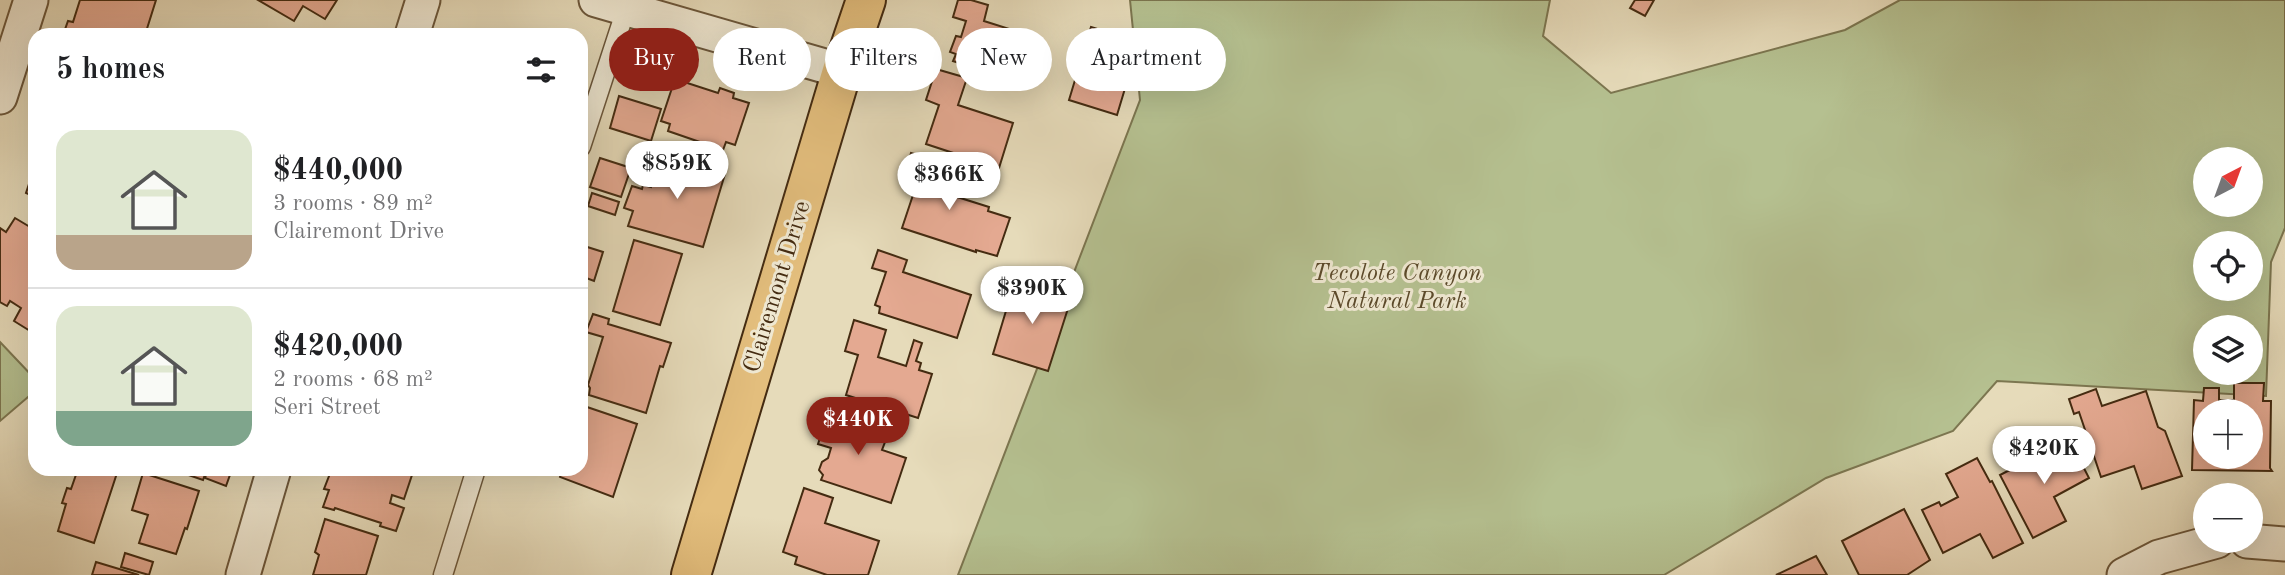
<!DOCTYPE html>
<meta charset="utf-8">
<style>
body{margin:0;font-family:"Old Standard TT",serif;background:#f6f6f6;color:#202124;height:100vh;display:flex;flex-direction:column;font-size:26px;white-space:nowrap}
*{box-sizing:border-box;margin:0}
p{font-size:23px;color:#757577}
.icon{flex:none;width:38px;height:38px;fill:none;stroke:currentColor;stroke-width:2;stroke-linecap:round;stroke-linejoin:round}
.map{position:relative;flex:1;overflow:hidden}
.sheet{position:absolute;left:28px;top:28px;width:560px;height:448px;display:flex;flex-direction:column;background:#fff;border-radius:21px;box-shadow:0 7px 28px #0002}
.sheet>*{flex:none}
.top-card{position:absolute;left:609px;top:28px;width:665px;height:63px;display:flex;gap:14px}
.needle{width:46px;rotate:41deg}
.controls{position:absolute;left:2193px;top:147px;display:grid;gap:14px}
.controls a{display:grid;place-items:center;width:70px;height:70px;border-radius:50%;background:#fff;box-shadow:0 7px 28px #0002;font-size:35px}
.price{position:absolute;translate:-50% -60px;padding:0 16px;border-radius:24px;background:#fff;color:#222;font-size:23px;line-height:46px;filter:drop-shadow(0 2px 4px #0008)}
.price::after{content:'';position:absolute;left:50%;top:42px;width:21px;height:16px;margin-left:-10px;background:inherit;clip-path:polygon(0 0,100% 0,50% 100%)}
.price.on{background:#8f2418;color:#fff}
ul{padding:0;list-style:none}
li{display:flex;align-items:center;gap:21px;height:175px;padding:0 28px}
li+li{border-top:2px solid #e0e0e0}
li span{display:grid;place-items:center;flex:none;width:196px;height:140px;border-radius:21px;color:#555}
li>.icon{margin-inline-start:auto}
span .icon{width:84px;height:84px;fill:#fffc;stroke-width:1}
li b{font-size:30px}
h2{display:flex;justify-content:space-between;align-items:center;height:84px;padding:0 28px;font-size:30px}
.pill{padding:0 24px;border-radius:32px;background:#fff;box-shadow:0 7px 28px #0002;font-size:24px;line-height:63px}
.pill.on{background:#8f2418;color:#fff}
.map>svg:first-child{display:block}
.green{fill:#b5c090;stroke:#7c7650;stroke-width:2;fill-rule:evenodd}
.building{fill:#e4a991;stroke:#442b11;stroke-width:2;fill-rule:evenodd}
.lines{fill:none;stroke-linecap:round;stroke-linejoin:round}
.service-casing{stroke:#6c573b;stroke-width:21}
.minor-casing{stroke:#6c573b;stroke-width:37}
.primary-casing{stroke:#442b11;stroke-width:42}
.service{stroke:#efe8d2;stroke-width:18}
.minor{stroke:#efe8d2;stroke-width:33}
.primary{stroke:#e3be7d;stroke-width:38}
.labels{text-anchor:middle;dominant-baseline:central;stroke-width:6;stroke-linejoin:round;paint-order:stroke}
.park-label{font-size:24px;font-style:italic;fill:#5b492a;stroke:#efe8d2}
.street-label{font-size:24px;fill:#442b11;stroke:#efe8d2}
</style>
<div class="map">
<svg width="2285" height="575" viewBox="0 0 2285 575">
<rect width="100%" height="100%" fill="#e6dbba"/>
<filter id="stains"><feTurbulence type="fractalNoise" baseFrequency=".00286" numOctaves="4"/><feColorMatrix values="0 0 0 0 .2 0 0 0 0 .09 0 0 0 0 .02 0 0 0 .5 -.17"/></filter>
<radialGradient id="worn" r=".72"><stop offset=".6" stop-color="#630" stop-opacity="0"/><stop offset="1" stop-color="#630" stop-opacity=".3"/></radialGradient>
<!-- green -->
<g class="green">
<path d="M 1130,0 L 1550,0 L 1543,36 L 1611,93 L 1845,30 L 1900,0 L 2285,0 L 2285,228 L 2271,262 L 2266,396 L 1997,381 L 1953,431 L 1826,478 L 1664,575 L 958,575 L 1140,100 ZM 2205,159 L 2250,159 L 2250,205 L 2205,205 ZM 2205,243 L 2250,243 L 2250,289 L 2205,289 ZM 2205,327 L 2250,327 L 2250,373 L 2205,373 Z"/>
<path d="M 0,342 L 35,379 L 35,391 L 0,421 Z"/>
</g>
<!-- building -->
<g class="building">
<path d="M 80,0 L 156,0 L 145,35 L 63,35 L 68,21 L 73,22 Z"/>
<path d="M 258,0 L 337,0 L 325,19 L 303,6 L 294,21 Z"/>
<path d="M 958,0 L 971,0 L 988,5 L 984,21 L 1038,38 L 1024,83 L 953,61 L 956,54 L 950,52 L 956,36 L 961,37 L 966,21 L 953,17 Z"/>
<path d="M 1635,0 L 1654,0 L 1645,16 L 1630,8 Z"/>
<path d="M 1091,27 L 1139,42 L 1117,115 L 1069,100 Z"/>
<path d="M 581,38 L 585,74 L 581,74 Z"/>
<path d="M 936,69 L 967,78 L 958,105 L 1013,123 L 999,168 L 926,144 L 939,105 L 926,100 Z"/>
<path d="M 675,79 L 718,93 L 720,88 L 734,93 L 733,98 L 749,103 L 735,145 L 726,142 L 723,150 L 668,131 L 670,124 L 661,121 Z"/>
<path d="M 619,96 L 661,109 L 651,141 L 610,128 Z"/>
<path d="M 911,153 L 944,164 L 935,190 L 989,207 L 988,211 L 1010,218 L 997,256 L 976,250 L 976,252 L 902,228 L 915,189 L 902,185 Z"/>
<path d="M 661,154 L 725,174 L 703,247 L 628,226 L 633,211 L 624,208 L 632,186 L 642,189 L 643,185 L 651,187 Z"/>
<path d="M 600,158 L 631,168 L 621,197 L 590,187 Z"/>
<path d="M 35,166 L 35,197 L 26,193 Z"/>
<path d="M 592,193 L 619,202 L 615,215 L 588,206 Z"/>
<path d="M 15,218 L 35,230 L 35,334 L 14,321 L 21,308 L 10,301 L 7,306 L 0,302 L 0,228 L 6,232 Z"/>
<path d="M 634,240 L 682,254 L 660,325 L 613,311 Z"/>
<path d="M 581,245 L 603,252 L 594,281 L 581,276 Z"/>
<path d="M 878,250 L 907,260 L 903,272 L 971,295 L 957,338 L 879,313 L 880,307 L 875,305 L 886,272 L 872,268 Z"/>
<path d="M 1015,281 L 1071,299 L 1048,371 L 993,354 Z"/>
<path d="M 593,314 L 609,319 L 608,324 L 671,343 L 663,367 L 660,366 L 646,413 L 589,395 L 590,388 L 588,385 L 603,337 L 586,332 Z"/>
<path d="M 854,320 L 886,330 L 878,357 L 906,366 L 914,340 L 922,343 L 916,361 L 921,363 L 919,370 L 932,374 L 918,418 L 846,395 L 858,355 L 845,351 Z"/>
<path d="M 2234,383 L 2264,383 L 2263,401 L 2271,401 L 2270,468 L 2272,471 L 2192,470 L 2194,400 L 2203,401 L 2204,388 L 2219,388 L 2219,400 L 2234,400 ZM 2205,411 L 2250,411 L 2250,457 L 2205,457 Z"/>
<path d="M 2096,389 L 2102,406 L 2146,391 L 2158,427 L 2165,431 L 2182,476 L 2142,489 L 2134,466 L 2101,477 L 2079,412 L 2074,414 L 2069,399 Z"/>
<path d="M 831,405 L 860,415 L 857,423 L 879,430 L 876,439 L 885,442 L 882,450 L 906,458 L 891,503 L 821,480 L 823,475 L 819,470 L 822,462 L 828,458 L 831,448 L 818,444 Z"/>
<path d="M 587,407 L 637,424 L 613,497 L 560,477 L 562,469 L 581,469 L 581,426 Z"/>
<path d="M 2069,439 L 2089,478 L 2054,497 L 2066,521 L 2033,538 L 2000,475 Z"/>
<path d="M 1977,458 L 1990,482 L 1992,481 L 2023,543 L 1993,558 L 1980,534 L 1943,553 L 1922,510 L 1939,502 L 1941,506 L 1958,497 L 1946,474 Z"/>
<path d="M 78,469 L 118,470 L 94,543 L 58,531 L 66,504 L 62,503 L 67,488 L 71,489 Z"/>
<path d="M 171,469 L 207,469 L 203,480 Z"/>
<path d="M 208,469 L 224,469 L 231,472 L 226,486 L 205,478 Z"/>
<path d="M 335,469 L 414,469 L 404,499 L 392,495 L 390,503 L 404,508 L 396,531 L 380,526 L 381,523 L 335,508 L 334,510 L 323,507 L 329,490 L 324,489 L 331,471 L 334,472 Z"/>
<path d="M 143,473 L 199,491 L 187,529 L 185,528 L 176,554 L 139,543 L 148,515 L 132,510 Z"/>
<path d="M 804,488 L 833,498 L 825,523 L 879,541 L 868,575 L 827,575 L 795,564 L 797,557 L 783,552 Z"/>
<path d="M 1904,509 L 1930,560 L 1907,575 L 1859,575 L 1842,541 Z"/>
<path d="M 325,519 L 378,536 L 366,575 L 313,575 L 319,555 L 315,552 Z"/>
<path d="M 125,553 L 153,562 L 149,575 L 121,567 Z"/>
<path d="M 1816,556 L 1827,575 L 1776,575 Z"/>
<path d="M 96,562 L 139,575 L 92,575 Z"/>
</g>
<g class="lines">
<defs>
<g id="service">
<path d="M 581,147 L 628,3"/>
<path d="M 443,575 L 476,469"/>
</g>
<g id="minor">
<path d="M 596,0 L 842,71"/>
<path d="M 412,35 L 423,0"/>
<path d="M 0,97 L 31,0"/>
<path d="M 2247,541 L 2285,544"/>
<path d="M 243,575 L 274,469"/>
<path d="M 2124,575 L 2159,557 L 2217,541"/>
</g>
<path id="primary" d="M 691,575 L 842,71 L 866,0"/>
</defs>
<!-- service casing -->
<use href="#service" class="service-casing"/>
<!-- minor casing -->
<use href="#minor" class="minor-casing"/>
<!-- primary casing -->
<use href="#primary" class="primary-casing"/>
<!-- service -->
<use href="#service" class="service"/>
<!-- minor -->
<use href="#minor" class="minor"/>
<!-- primary -->
<use href="#primary" class="primary"/>
</g>
<g class="labels">
<!-- park labels -->
<g class="park-label">
<text x="1397" y="274">Tecolote Canyon<tspan x="1397" dy="28">Natural Park</tspan></text>
</g>
<!-- street labels -->
<g class="street-label">
<text transform="translate(778 287) rotate(-73)">Clairemont Drive</text>
</g>
</g>
<rect width="100%" height="100%" filter="url(#stains)"/>
<rect width="100%" height="100%" fill="url(#worn)"/>
</svg>
<div class="controls">
<a><svg class="needle" viewBox="-14 -14 28 28"><path d="M0-13l5 13h-10z" fill="#e53935"/><path d="M0 13l5-13h-10z" fill="#757577"/></svg></a>
<a><svg class="icon" aria-label="locate" viewBox="0 0 24 24"><circle cx="12" cy="12" r="6"/><path d="M12 2v4M12 18v4M2 12h4M18 12h4"/></svg></a>
<a><svg class="icon" aria-label="layers" viewBox="0 0 24 24"><path d="M12 4l9 5-9 5-9-5zM3 14l9 5 9-5"/></svg></a>
<a>+</a>
<a>−</a>
</div>
<b class="price" style="left:677px;top:201px">$859K</b>
<b class="price" style="left:949px;top:212px">$366K</b>
<b class="price" style="left:1032px;top:326px">$390K</b>
<b class="price on" style="left:858px;top:457px">$440K</b>
<b class="price" style="left:2044px;top:486px">$420K</b>
<div class="top-card">
<a class="pill on">Buy</a>
<a class="pill">Rent</a>
<a class="pill">Filters</a>
<a class="pill">New</a>
<a class="pill">Apartment</a>
</div>
<section class="sheet">
<h2>5 homes<svg class="icon" aria-label="filters" viewBox="0 0 24 24"><path d="M4 7h16M4 17h16"/><circle cx="9" cy="7" r="2"/><circle cx="15" cy="17" r="2"/></svg></h2>
<ul>
<li><span style="background:linear-gradient(#dfe7d0 75%,#b9a48a 0)"><svg class="icon" aria-label="home" viewBox="0 0 24 24"><path d="M3 11l9-7 9 7M6 9v11h12V9"/></svg></span><div><b>$440,000</b><p>3 rooms · 89 m²</p><p>Clairemont Drive</p></div></li>
<li><span style="background:linear-gradient(#dfe7d0 75%,#7fa58c 0)"><svg class="icon" aria-label="home" viewBox="0 0 24 24"><path d="M3 11l9-7 9 7M6 9v11h12V9"/></svg></span><div><b>$420,000</b><p>2 rooms · 68 m²</p><p>Seri Street</p></div></li>
</ul>
</section>
</div>
